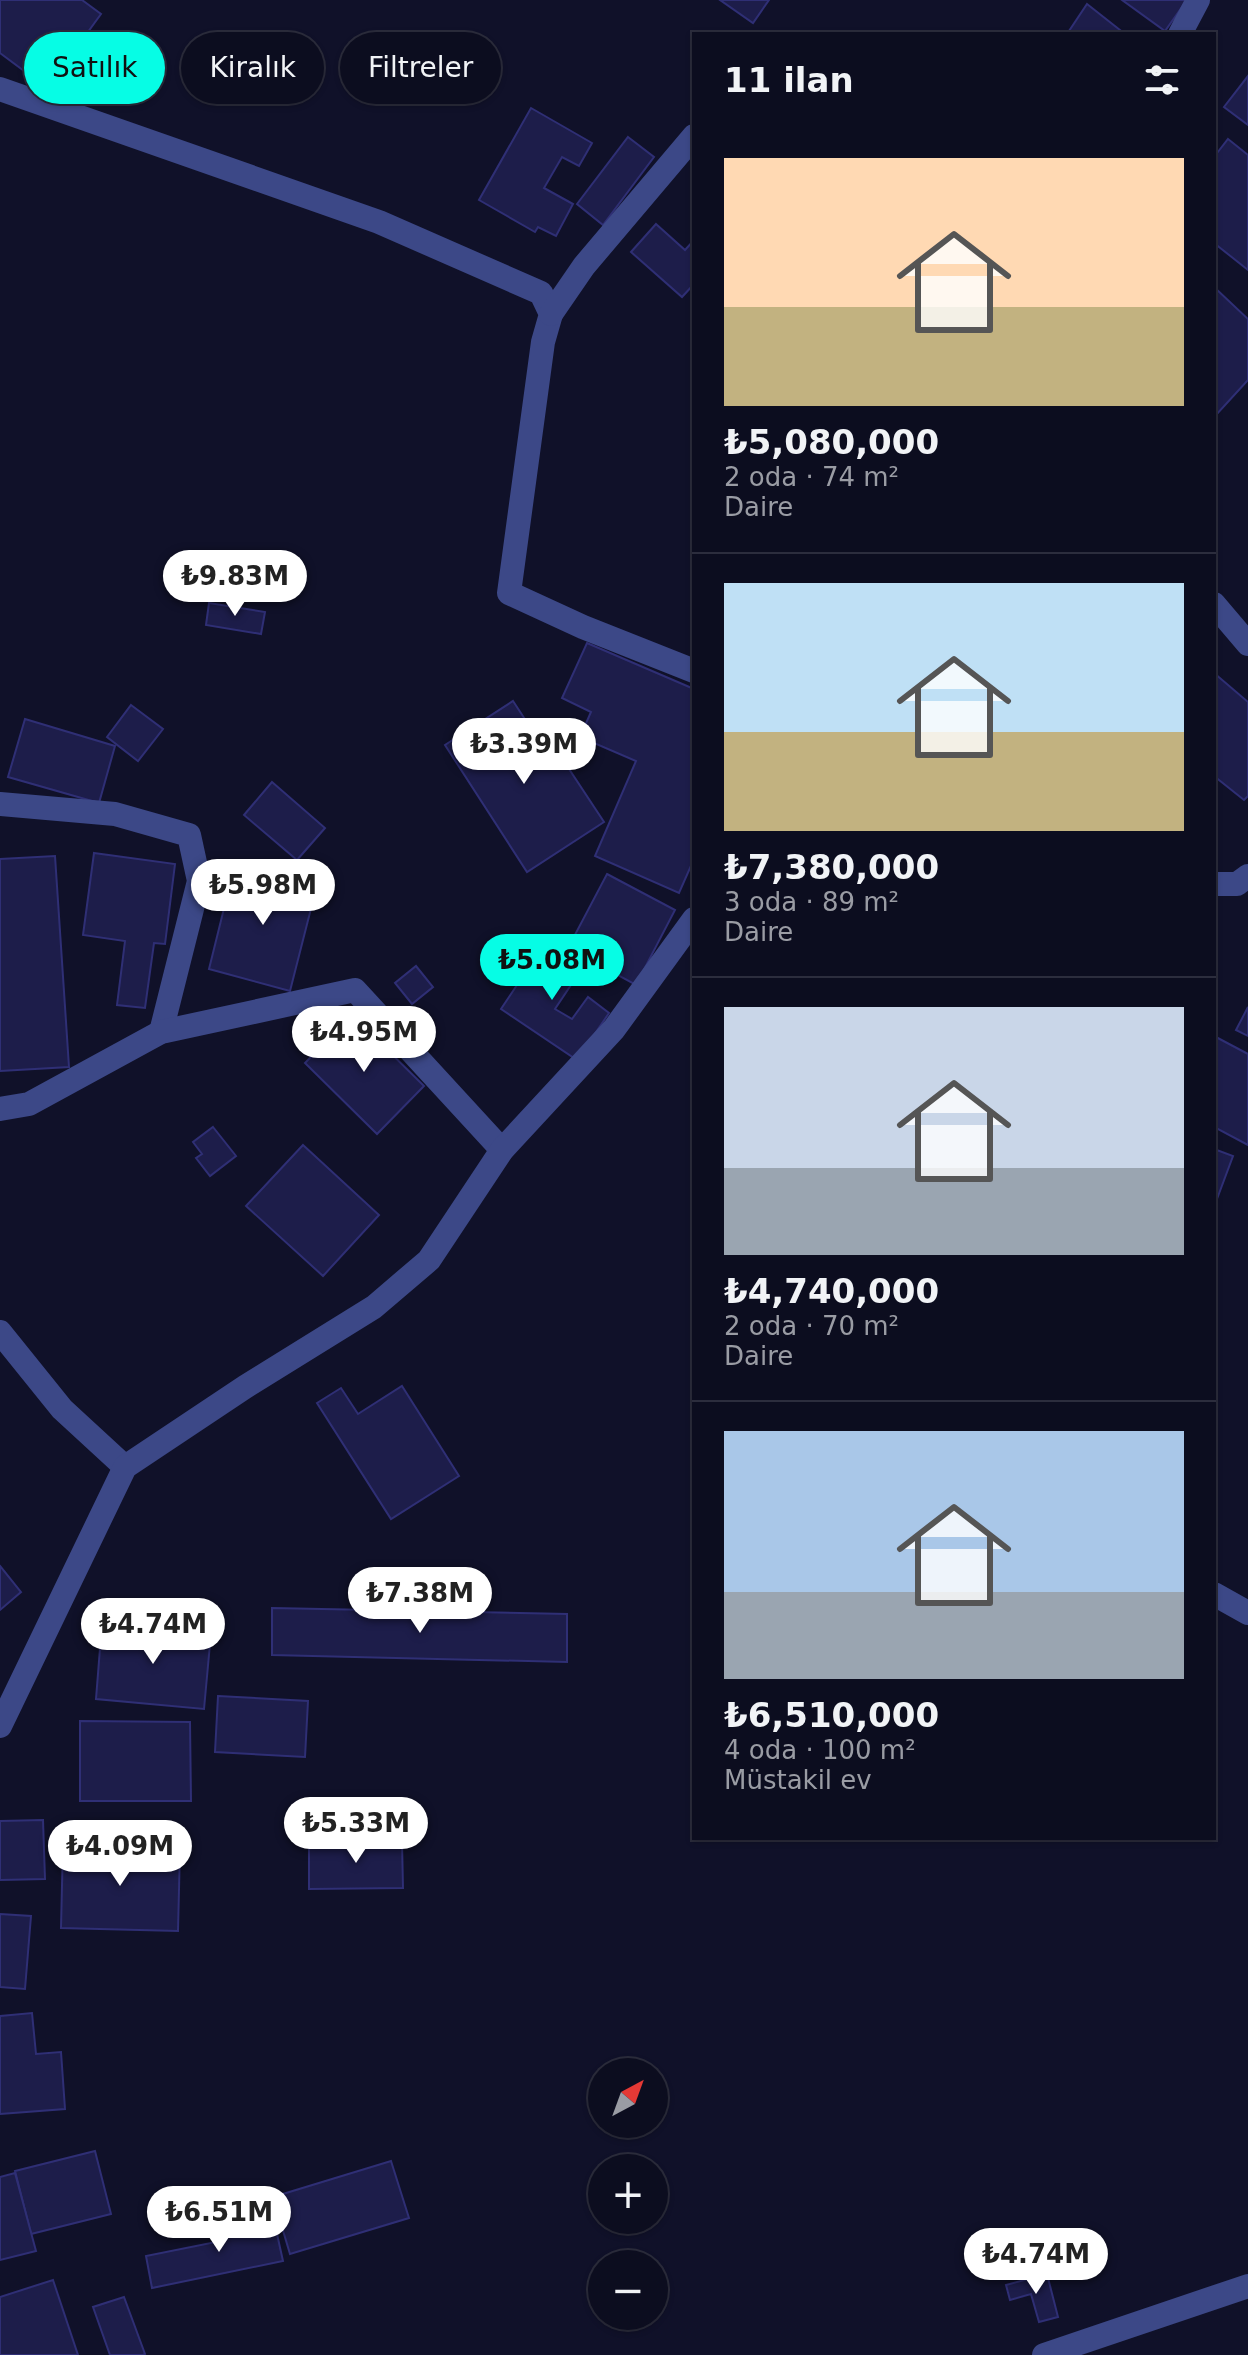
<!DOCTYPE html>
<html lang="tr">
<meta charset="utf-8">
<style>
body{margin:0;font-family:"DejaVu Sans",sans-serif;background:#1a1b2c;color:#f1f3f6;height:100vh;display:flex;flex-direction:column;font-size:30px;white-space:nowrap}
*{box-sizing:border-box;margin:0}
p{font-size:26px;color:#9a9ca4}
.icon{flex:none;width:44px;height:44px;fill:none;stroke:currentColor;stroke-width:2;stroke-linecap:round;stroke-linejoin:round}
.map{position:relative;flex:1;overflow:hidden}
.panel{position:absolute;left:692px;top:32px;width:524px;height:1808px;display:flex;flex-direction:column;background:#0c0d1f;border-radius:0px;box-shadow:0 2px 6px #0004,0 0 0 2px #2c2d3d}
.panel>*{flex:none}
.banner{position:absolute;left:24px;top:32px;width:548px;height:72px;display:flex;gap:16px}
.needle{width:52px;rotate:41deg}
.buttons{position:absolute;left:588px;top:2058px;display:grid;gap:16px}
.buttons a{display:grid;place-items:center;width:80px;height:80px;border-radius:50%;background:#0c0d1f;box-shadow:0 2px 6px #0004,0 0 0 2px #2c2d3d;font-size:40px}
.price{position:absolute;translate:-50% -68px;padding:0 18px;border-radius:28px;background:#fff;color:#222;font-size:26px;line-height:52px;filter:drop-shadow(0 2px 4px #0008)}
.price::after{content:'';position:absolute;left:50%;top:48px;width:24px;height:18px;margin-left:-12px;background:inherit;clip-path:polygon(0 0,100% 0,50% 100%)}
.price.selected{background:#06fde5;color:#111}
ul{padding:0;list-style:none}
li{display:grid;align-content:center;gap:16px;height:424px;padding:0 32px}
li+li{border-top:2px solid #2c2d3d}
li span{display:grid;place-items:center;height:248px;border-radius:0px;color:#555}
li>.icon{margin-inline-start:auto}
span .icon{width:144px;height:144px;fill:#fffc;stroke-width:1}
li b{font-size:34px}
h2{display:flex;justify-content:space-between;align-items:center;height:96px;padding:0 32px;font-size:34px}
.tag{padding:0 28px;border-radius:36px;background:#0c0d1f;box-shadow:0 2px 6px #0004,0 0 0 2px #2c2d3d;font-size:28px;line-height:72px}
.tag.selected{background:#06fde5;color:#111}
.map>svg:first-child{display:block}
.building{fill:#1d1d4a;stroke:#2f2f75;stroke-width:2}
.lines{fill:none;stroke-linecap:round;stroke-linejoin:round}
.minor{stroke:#3c4887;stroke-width:24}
</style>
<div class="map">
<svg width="1248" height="2355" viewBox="0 0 1248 2355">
<rect width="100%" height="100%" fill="#101129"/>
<!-- building -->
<g class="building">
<path d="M 0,0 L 82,0 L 101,14 L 47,88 L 0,53 Z"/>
<path d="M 720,0 L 769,0 L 753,23 Z"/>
<path d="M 1122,0 L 1187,0 L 1165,31 Z"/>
<path d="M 1087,4 L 1125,34 L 1067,34 Z"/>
<path d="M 1248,76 L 1248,125 L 1224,107 Z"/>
<path d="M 531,108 L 592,143 L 579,166 L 562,157 L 544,188 L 573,204 L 556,236 L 538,227 L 535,232 L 479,200 Z"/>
<path d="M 628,137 L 654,157 L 603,225 L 577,204 Z"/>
<path d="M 1228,139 L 1248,155 L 1248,270 L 1214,243 L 1214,157 Z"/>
<path d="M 656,224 L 685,250 L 694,240 L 694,284 L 682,297 L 631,252 Z"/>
<path d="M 1214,287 L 1248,319 L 1248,380 L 1216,415 Z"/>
<path d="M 209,603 L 265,612 L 261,634 L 206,625 Z"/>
<path d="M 587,643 L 694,689 L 694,859 L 679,893 L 595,856 L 636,761 L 580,737 L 591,712 L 562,698 Z"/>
<path d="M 1214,673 L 1248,702 L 1248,796 L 1244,800 L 1214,776 Z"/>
<path d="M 513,701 L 532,730 L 540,725 L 604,822 L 527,872 L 445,745 Z"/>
<path d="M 131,705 L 163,729 L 138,761 L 107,737 Z"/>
<path d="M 25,719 L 115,746 L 99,803 L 8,777 Z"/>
<path d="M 272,782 L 325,828 L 297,860 L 244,815 Z"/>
<path d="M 94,853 L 175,864 L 165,944 L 154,943 L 145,1008 L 117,1005 L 125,941 L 83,935 Z"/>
<path d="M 55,856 L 69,1067 L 0,1071 L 0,859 Z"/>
<path d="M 235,864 L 317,885 L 290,991 L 209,969 Z"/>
<path d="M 607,874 L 675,910 L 636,985 L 568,948 Z"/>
<path d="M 530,940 L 579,973 L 555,1009 L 572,1019 L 588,997 L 609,1013 L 577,1060 L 501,1009 L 527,970 L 515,962 Z"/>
<path d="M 416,966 L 433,987 L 412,1004 L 395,983 Z"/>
<path d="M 1248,1007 L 1248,1036 L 1236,1030 Z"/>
<path d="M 352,1015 L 424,1086 L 377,1134 L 305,1063 Z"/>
<path d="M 1214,1036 L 1248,1054 L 1248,1145 L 1214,1127 Z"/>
<path d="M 213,1127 L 236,1156 L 210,1176 L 196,1158 L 202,1154 L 193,1142 Z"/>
<path d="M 303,1145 L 379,1215 L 323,1276 L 246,1206 Z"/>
<path d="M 1214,1149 L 1233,1156 L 1214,1207 Z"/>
<path d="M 402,1386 L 459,1476 L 391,1519 L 317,1403 L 341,1388 L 358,1414 Z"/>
<path d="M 0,1566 L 21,1592 L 0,1610 Z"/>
<path d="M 272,1608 L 567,1614 L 567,1662 L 272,1655 Z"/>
<path d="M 102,1623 L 211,1633 L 204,1709 L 96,1699 Z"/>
<path d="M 218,1696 L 308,1701 L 305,1757 L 215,1752 Z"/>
<path d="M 80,1721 L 190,1722 L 191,1801 L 80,1801 Z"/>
<path d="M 43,1820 L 45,1879 L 0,1880 L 0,1821 Z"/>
<path d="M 309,1842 L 402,1842 L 403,1888 L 309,1889 Z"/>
<path d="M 63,1844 L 180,1848 L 178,1931 L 61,1928 Z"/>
<path d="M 0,1914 L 31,1916 L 25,1989 L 0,1987 Z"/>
<path d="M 32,2013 L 36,2054 L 61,2052 L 65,2109 L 0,2114 L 0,2016 Z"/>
<path d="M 95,2151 L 111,2214 L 31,2234 L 15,2171 Z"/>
<path d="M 391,2161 L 409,2218 L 290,2254 L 273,2197 Z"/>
<path d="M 15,2173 L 36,2251 L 0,2260 L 0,2177 Z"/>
<path d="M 273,2216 L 283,2261 L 152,2288 L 146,2256 L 226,2240 L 224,2226 Z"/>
<path d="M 1047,2274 L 1058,2317 L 1039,2322 L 1031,2294 L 1010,2300 L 1006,2285 Z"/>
<path d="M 53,2280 L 78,2355 L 0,2355 L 0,2297 Z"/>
<path d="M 124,2297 L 145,2354 L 143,2355 L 110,2355 L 93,2307 Z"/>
</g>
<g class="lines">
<!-- minor -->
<g class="minor">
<path d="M 1180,34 L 1198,0"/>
<path d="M 0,89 L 379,222 L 541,293 L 551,314 L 543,342 L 509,593 L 583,627 L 694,671"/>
<path d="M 551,314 L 584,266 L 694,136"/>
<path d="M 1214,604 L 1248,644"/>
<path d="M 0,804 L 115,814 L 189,835 L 199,881 L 161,1032"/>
<path d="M 1214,884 L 1237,884 L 1248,876"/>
<path d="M 0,1109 L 29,1104 L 161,1032 L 355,990 L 502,1150"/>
<path d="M 0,1332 L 62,1409 L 125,1467"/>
<path d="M 1214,1594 L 1248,1613"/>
<path d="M 0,1726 L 125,1467 L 245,1387 L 374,1307 L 429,1260 L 502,1150 L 614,1029 L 694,919"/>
<path d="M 1044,2355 L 1248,2286"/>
</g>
</g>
</svg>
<div class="buttons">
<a><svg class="needle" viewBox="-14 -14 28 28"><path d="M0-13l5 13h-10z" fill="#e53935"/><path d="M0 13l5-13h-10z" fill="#9a9ca4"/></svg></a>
<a>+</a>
<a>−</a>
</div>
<b class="price" style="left:235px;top:618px">₺9.83M</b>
<b class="price" style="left:524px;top:786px">₺3.39M</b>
<b class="price" style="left:263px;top:927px">₺5.98M</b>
<b class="price selected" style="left:552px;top:1002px">₺5.08M</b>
<b class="price" style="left:364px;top:1074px">₺4.95M</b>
<b class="price" style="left:420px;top:1635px">₺7.38M</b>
<b class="price" style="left:153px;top:1666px">₺4.74M</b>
<b class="price" style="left:356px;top:1865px">₺5.33M</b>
<b class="price" style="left:120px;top:1888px">₺4.09M</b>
<b class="price" style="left:219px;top:2254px">₺6.51M</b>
<b class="price" style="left:1036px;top:2296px">₺4.74M</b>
<div class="banner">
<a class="tag selected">Satılık</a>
<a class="tag">Kiralık</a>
<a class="tag">Filtreler</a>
</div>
<section class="panel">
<h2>11 ilan<svg class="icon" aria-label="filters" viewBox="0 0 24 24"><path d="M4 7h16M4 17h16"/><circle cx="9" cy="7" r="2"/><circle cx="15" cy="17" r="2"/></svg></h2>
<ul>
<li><span style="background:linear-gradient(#ffd9b3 60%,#c2b280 0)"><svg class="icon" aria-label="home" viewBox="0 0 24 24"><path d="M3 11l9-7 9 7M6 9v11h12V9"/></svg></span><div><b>₺5,080,000</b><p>2 oda · 74 m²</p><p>Daire</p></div></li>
<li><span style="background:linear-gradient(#bfe0f5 60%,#c2b280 0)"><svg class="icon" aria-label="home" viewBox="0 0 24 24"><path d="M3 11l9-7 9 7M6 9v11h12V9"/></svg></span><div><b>₺7,380,000</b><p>3 oda · 89 m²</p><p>Daire</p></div></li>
<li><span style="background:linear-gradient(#c9d6e8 65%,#9aa5b1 0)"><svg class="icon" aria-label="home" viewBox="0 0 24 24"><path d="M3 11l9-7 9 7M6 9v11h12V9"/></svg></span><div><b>₺4,740,000</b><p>2 oda · 70 m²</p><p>Daire</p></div></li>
<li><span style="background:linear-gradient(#a9c7e8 65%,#9aa5b1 0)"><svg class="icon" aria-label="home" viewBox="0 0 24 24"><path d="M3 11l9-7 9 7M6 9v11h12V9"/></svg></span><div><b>₺6,510,000</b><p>4 oda · 100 m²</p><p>Müstakil ev</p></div></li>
</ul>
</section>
</div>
